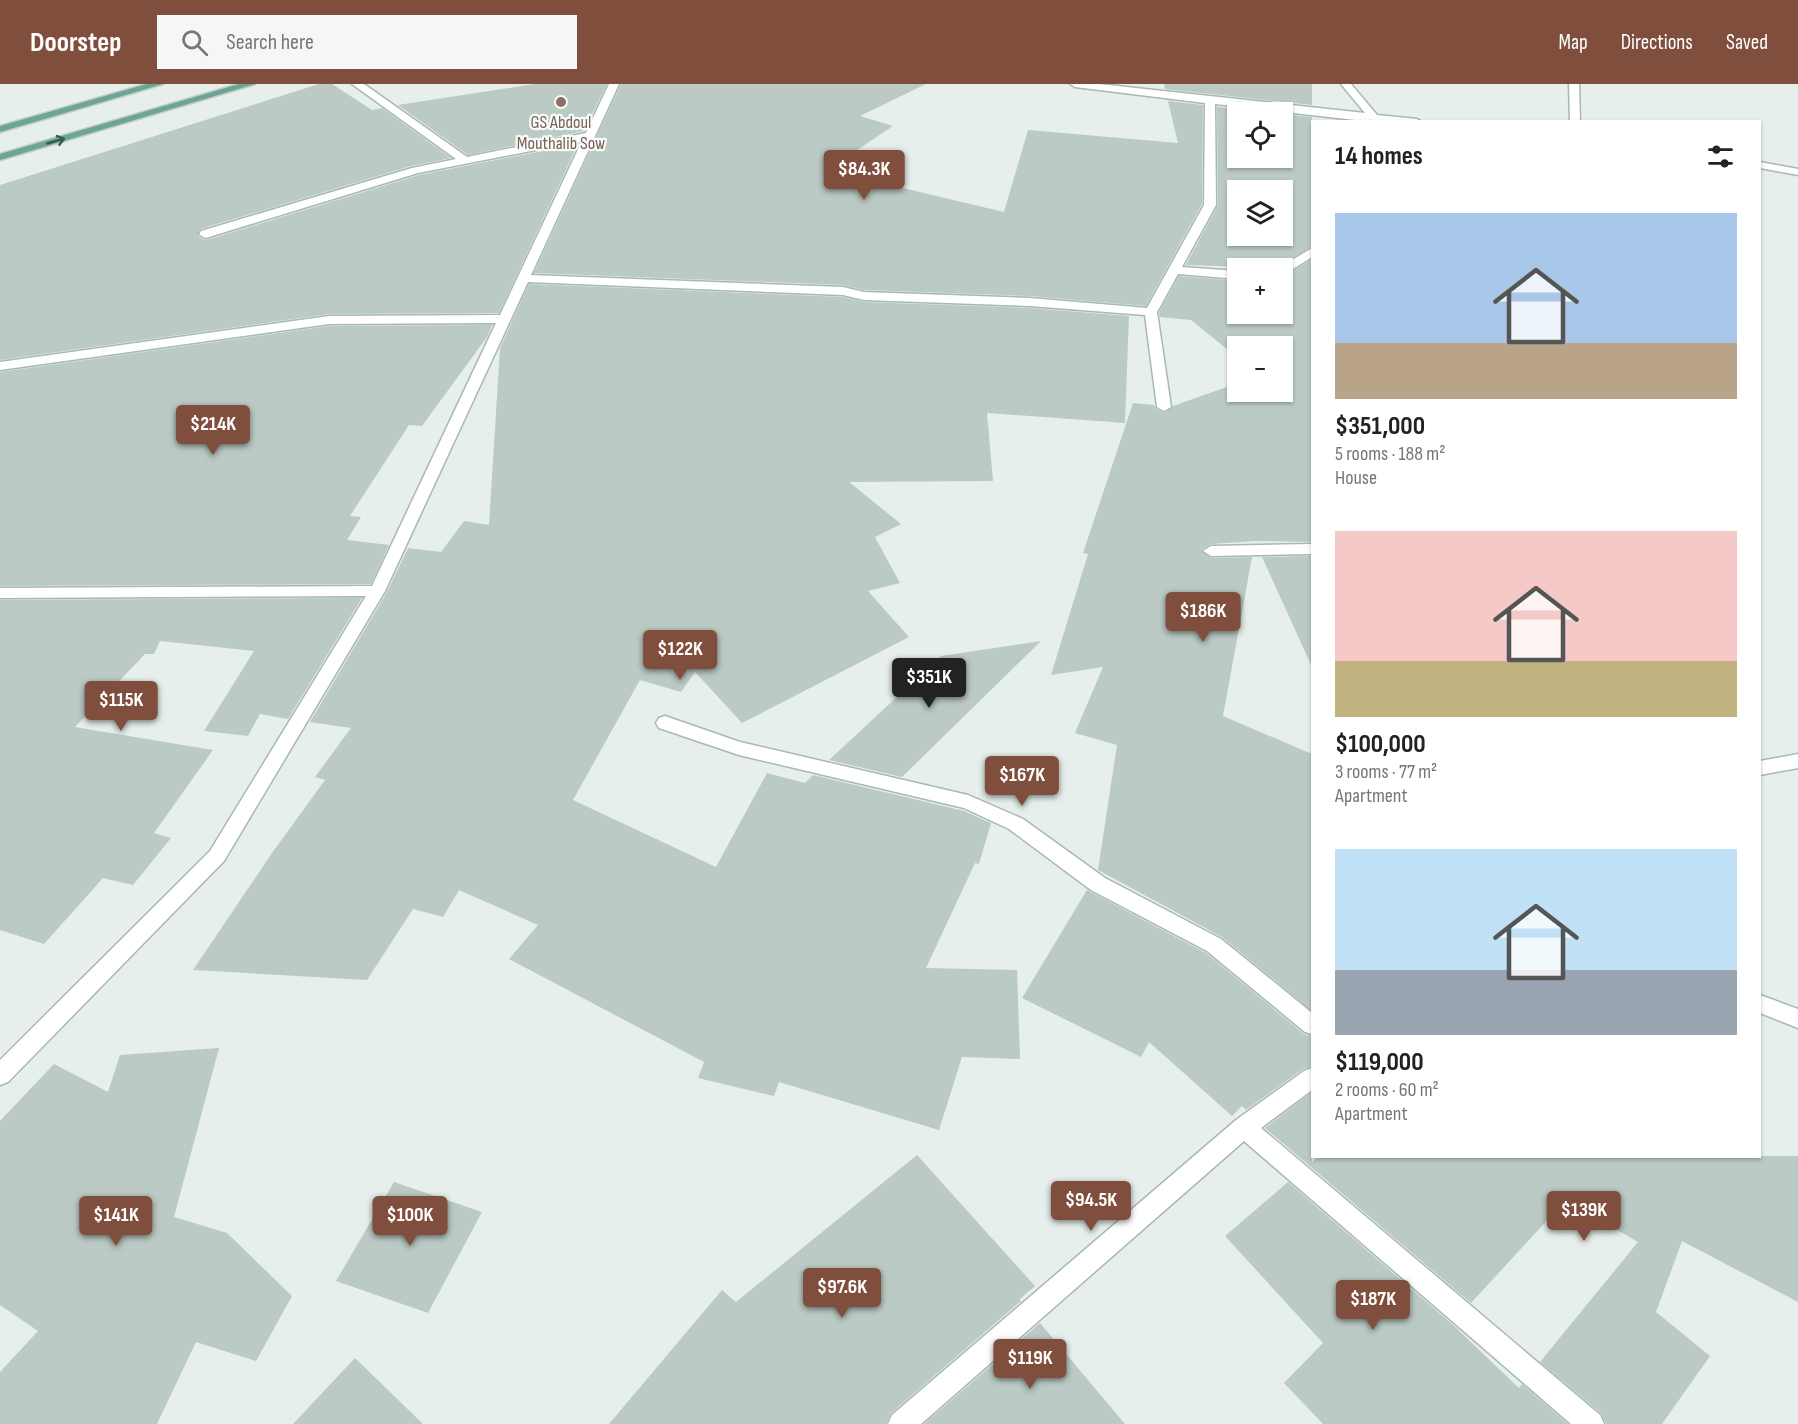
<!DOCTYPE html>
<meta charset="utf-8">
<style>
body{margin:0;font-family:"Sofia Sans Condensed",sans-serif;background:#f6f6f6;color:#222;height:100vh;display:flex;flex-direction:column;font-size:22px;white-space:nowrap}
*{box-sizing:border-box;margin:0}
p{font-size:20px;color:#767676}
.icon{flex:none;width:33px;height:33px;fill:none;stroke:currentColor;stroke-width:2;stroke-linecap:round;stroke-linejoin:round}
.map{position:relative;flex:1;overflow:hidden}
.details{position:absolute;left:1311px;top:36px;width:450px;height:1038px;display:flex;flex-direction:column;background:#fff;border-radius:0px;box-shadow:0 2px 4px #0004}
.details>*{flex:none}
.buttons{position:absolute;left:1227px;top:18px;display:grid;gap:12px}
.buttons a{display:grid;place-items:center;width:66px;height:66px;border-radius:0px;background:#fff;box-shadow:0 2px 4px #0004;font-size:30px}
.price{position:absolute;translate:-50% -51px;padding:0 14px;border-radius:6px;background:#804e3d;color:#fff;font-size:20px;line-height:39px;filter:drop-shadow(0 2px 3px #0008)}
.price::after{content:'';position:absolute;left:50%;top:36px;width:18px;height:14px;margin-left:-9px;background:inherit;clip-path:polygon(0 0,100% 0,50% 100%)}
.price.active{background:#222;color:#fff}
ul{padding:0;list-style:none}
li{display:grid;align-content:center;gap:12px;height:318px;padding:0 24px}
li span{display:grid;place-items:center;height:186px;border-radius:0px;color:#555}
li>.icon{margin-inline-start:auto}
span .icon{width:108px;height:108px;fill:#fffc;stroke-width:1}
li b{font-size:26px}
h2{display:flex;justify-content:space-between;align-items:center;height:72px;padding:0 24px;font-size:26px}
header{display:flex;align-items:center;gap:36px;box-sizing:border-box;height:84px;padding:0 30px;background:#804e3d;color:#fff}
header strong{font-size:28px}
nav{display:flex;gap:33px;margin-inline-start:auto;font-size:21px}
.search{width:420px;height:54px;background:#f6f6f6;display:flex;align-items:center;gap:15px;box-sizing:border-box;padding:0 21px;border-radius:0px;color:#767676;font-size:22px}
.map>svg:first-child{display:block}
.building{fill:#bbcac4;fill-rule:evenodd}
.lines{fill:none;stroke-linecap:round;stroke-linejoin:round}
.minor-casing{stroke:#a8b8b2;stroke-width:3}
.major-casing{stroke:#c2cac8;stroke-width:3}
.minor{fill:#fff;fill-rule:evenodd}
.major{fill:#6aa596;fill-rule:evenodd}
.oneway{stroke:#365b51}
.education-dot{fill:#8d6e63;stroke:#f7fbf9;stroke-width:2}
.labels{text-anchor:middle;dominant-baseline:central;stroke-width:4.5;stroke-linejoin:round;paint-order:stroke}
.far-education-label{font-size:18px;fill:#785e54;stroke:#f7fbf9}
</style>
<header>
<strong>Doorstep</strong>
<div class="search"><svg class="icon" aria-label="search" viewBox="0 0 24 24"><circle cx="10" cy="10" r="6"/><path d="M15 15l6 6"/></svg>Search here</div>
<nav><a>Map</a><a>Directions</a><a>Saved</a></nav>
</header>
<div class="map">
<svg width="1798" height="1340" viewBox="0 0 1798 1340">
<rect width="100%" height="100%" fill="#e6efeb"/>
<!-- building -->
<g class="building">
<path d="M 319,0 L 332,0 L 372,26 L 382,24 L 451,74 L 411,82 L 200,145 L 198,152 L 204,156 L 210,155 L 419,91 L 578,60 L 499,229 L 329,230 L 0,276 L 0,101 Z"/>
<path d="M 535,0 L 607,0 L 584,47 L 468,71 L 398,21 Z"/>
<path d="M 621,0 L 926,0 L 860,32 L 893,42 L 827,86 L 1004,128 L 1028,46 L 1178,59 L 1168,17 L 1203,21 L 1202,120 L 1146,222 L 1030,212 L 864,206 L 843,201 L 534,189 Z"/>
<path d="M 1164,0 L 1312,0 L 1312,21 L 1165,5 Z"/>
<path d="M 1217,23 L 1269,28 L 1238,28 L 1238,74 L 1282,74 L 1282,30 L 1312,33 L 1312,162 L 1277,184 L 1186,181 L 1218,121 ZM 1238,106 L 1282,106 L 1282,152 L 1238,152 Z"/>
<path d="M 1312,175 L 1312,458 L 1255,457 L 1211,460 L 1201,466 L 1211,474 L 1252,473 L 1223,632 L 1312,670 L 1312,927 L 1222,853 L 1098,786 L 1117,661 L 1075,649 L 1103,583 L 1051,591 L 1088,470 L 1083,469 L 1133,319 L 1154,321 L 1156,325 L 1165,329 L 1173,322 L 1238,299 L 1238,308 L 1282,308 L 1282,262 L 1238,262 L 1238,274 L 1191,236 L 1160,233 L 1159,228 L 1179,192 L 1238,197 L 1238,230 L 1282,230 L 1282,194 Z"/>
<path d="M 529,200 L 843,213 L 864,218 L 1030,224 L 1129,232 L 1125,339 L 987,329 L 993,397 L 849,398 L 901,440 L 875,453 L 900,499 L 868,507 L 909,553 L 742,639 L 695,588 L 681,608 L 640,596 L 573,716 L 716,783 L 767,689 L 805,699 L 813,691 L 964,727 L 991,739 L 979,780 L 975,779 L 926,884 L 1017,886 L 1020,975 L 962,973 L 939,1046 L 779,998 L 774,1012 L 698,994 L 704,978 L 509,875 L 538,841 L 459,806 L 443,833 L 413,825 L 367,896 L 193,886 L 272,769 L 325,696 L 315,693 L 351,644 L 310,638 L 387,508 L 408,464 L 441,468 L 464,437 L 489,441 L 500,264 Z"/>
<path d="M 492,241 L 487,253 L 422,342 L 409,341 L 350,432 L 361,433 L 347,456 L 389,461 L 371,500 L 0,502 L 0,288 L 329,242 Z"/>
<path d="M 1312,472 L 1312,583 L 1262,473 Z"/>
<path d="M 362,514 L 288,635 L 260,630 L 248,652 L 204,647 L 254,567 L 160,557 L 154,570 L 145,570 L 75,643 L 213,666 L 154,749 L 171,754 L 133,801 L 103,794 L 44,860 L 0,846 L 0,516 Z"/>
<path d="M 1041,557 L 902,693 L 829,676 L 941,572 Z"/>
<path d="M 1087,806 L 1206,869 L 1304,950 L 1312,952 L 1312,982 L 1303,985 L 1246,1026 L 1242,1022 L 1232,1032 L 1149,958 L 1141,973 L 1022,914 Z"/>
<path d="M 219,964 L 174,1133 L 227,1149 L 292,1212 L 256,1277 L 196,1258 L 157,1340 L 0,1340 L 0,1288 L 38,1247 L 0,1221 L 0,1037 L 54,980 L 108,1008 L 120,971 Z"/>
<path d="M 1312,1008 L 1312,1078 L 1319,1072 L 1798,1072 L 1798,1218 L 1682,1157 L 1656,1228 L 1710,1272 L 1662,1340 L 1606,1340 L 1601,1329 L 1540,1278 L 1638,1158 L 1566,1116 L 1471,1219 L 1265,1044 Z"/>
<path d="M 917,1071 L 1035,1202 L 1020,1215 L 1021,1217 L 891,1329 L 886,1340 L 609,1340 L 722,1206 L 736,1218 Z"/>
<path d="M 394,1098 L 482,1128 L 428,1229 L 336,1197 Z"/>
<path d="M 1288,1098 L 1452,1240 L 1519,1304 L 1522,1300 L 1568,1340 L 1323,1340 L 1284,1299 L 1323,1259 L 1225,1152 Z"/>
<path d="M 1040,1239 L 1125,1340 L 924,1340 Z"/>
<path d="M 355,1274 L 423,1340 L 293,1340 Z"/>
</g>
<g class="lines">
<defs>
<g id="minor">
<path d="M 352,0 L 364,0 L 467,73 L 586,49 L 609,0 L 619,0 L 531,191 L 843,203 L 864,208 L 1030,214 L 1147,224 L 1204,121 L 1205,19 L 1075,3 L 1070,0 L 1099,0 L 1365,29 L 1341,0 L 1351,0 L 1377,31 L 1417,35 L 1422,38 L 1372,38 L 1215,20 L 1216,121 L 1182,183 L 1238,187 L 1238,195 L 1178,190 L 1157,228 L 1171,323 L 1164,327 L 1157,323 L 1145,231 L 1030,222 L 864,216 L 843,211 L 528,198 L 385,507 L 224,777 L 8,998 L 0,1001 L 0,976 L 210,767 L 366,512 L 0,514 L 0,504 L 372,502 L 496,239 L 329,240 L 0,286 L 0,278 L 329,232 L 500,231 L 582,57 L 418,89 L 209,153 L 205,154 L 199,150 L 201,147 L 412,84 L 456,75 Z"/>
<path d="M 1569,0 L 1579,0 L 1580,38 L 1570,38 Z"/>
<path d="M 1760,78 L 1798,85 L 1798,91 L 1760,84 Z"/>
<path d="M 1312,164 L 1312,173 L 1282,192 L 1282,184 L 1279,184 Z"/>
<path d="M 1312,460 L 1312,470 L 1211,472 L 1203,467 L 1211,462 Z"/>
<path d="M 665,632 L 740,658 L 968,711 L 1023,735 L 1105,794 L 1221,855 L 1312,929 L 1312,950 L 1305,948 L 1207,867 L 1091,806 L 1009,745 L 964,724 L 739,671 L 659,644 L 656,639 L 659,634 Z"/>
<path d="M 1798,670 L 1798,684 L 1760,691 L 1760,677 Z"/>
<path d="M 1760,911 L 1798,925 L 1798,944 L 1760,929 Z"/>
<path d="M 1312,984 L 1312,1006 L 1261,1044 L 1600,1331 L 1604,1340 L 1571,1340 L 1244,1057 L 921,1340 L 888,1340 L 892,1331 L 1236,1036 L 1304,987 Z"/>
</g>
<g id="major">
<path d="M 147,0 L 163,0 L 0,48 L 0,42 Z"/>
<path d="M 239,0 L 255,0 L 0,76 L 0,70 Z"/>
</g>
</defs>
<!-- minor casing -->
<use href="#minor" class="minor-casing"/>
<!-- major casing -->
<use href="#major" class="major-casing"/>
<!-- minor -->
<use href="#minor" class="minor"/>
<!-- major -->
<use href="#major" class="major"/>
</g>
<!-- one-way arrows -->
<defs><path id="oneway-shaft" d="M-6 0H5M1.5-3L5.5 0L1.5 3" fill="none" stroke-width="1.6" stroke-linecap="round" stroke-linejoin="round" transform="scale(1.5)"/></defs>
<use class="oneway" href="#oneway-shaft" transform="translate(56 57) rotate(-16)"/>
<!-- markers -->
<circle class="education-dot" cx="561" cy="18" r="6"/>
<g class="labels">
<!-- far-education labels -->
<g class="far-education-label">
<text x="561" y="38">GS Abdoul<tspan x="561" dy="21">Mouthalib Sow</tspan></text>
</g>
</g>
</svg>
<div class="buttons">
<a><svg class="icon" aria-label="locate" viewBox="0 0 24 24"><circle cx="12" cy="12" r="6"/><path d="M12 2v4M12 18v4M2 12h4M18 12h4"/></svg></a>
<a><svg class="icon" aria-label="layers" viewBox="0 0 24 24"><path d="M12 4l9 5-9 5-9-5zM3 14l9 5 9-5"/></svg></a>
<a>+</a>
<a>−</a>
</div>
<b class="price" style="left:864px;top:117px">$84.3K</b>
<b class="price" style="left:213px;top:372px">$214K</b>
<b class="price" style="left:1203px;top:559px">$186K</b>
<b class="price" style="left:680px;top:597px">$122K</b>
<b class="price active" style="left:929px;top:625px">$351K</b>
<b class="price" style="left:121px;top:648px">$115K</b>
<b class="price" style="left:1022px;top:723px">$167K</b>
<b class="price" style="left:1091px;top:1148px">$94.5K</b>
<b class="price" style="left:1584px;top:1158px">$139K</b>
<b class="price" style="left:116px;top:1163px">$141K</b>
<b class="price" style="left:410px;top:1163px">$100K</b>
<b class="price" style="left:842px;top:1235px">$97.6K</b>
<b class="price" style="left:1373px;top:1247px">$187K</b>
<b class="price" style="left:1030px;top:1306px">$119K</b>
<section class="details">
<h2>14 homes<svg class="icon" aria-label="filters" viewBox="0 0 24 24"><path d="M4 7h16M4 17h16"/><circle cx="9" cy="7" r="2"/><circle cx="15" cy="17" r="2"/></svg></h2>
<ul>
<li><span style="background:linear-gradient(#a9c7e8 70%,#b9a48a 0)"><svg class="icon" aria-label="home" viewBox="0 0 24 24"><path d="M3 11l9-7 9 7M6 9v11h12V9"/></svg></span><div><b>$351,000</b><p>5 rooms · 188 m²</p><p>House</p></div></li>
<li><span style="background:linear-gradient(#f6c9c9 70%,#c2b280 0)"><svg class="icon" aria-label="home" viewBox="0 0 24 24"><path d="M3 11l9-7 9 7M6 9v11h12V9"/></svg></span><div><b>$100,000</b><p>3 rooms · 77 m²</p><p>Apartment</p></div></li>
<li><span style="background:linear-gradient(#bfe0f5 65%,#9aa5b1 0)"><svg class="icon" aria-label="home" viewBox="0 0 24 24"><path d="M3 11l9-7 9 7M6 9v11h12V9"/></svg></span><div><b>$119,000</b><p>2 rooms · 60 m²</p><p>Apartment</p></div></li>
</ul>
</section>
</div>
